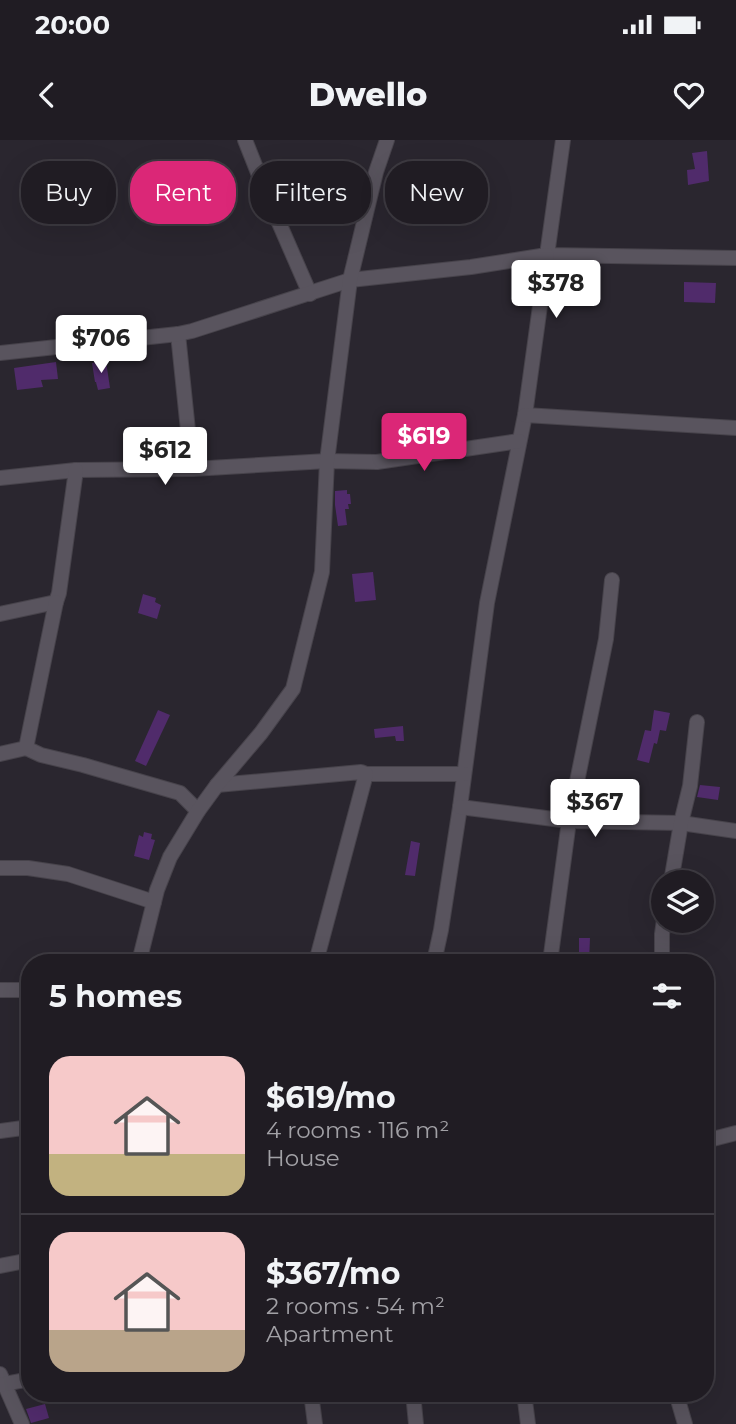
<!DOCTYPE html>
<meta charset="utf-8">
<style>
body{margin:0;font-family:Montserrat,sans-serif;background:#28252b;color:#f1f3f6;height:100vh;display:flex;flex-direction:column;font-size:26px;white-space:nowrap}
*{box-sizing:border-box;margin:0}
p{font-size:23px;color:#a2a1a6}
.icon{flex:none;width:38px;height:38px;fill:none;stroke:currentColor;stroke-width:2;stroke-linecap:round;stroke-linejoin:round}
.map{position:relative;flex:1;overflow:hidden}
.panel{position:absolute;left:21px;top:814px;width:693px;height:448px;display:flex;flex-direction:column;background:#201c23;border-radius:28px;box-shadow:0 7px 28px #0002,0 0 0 2px #3d3a41}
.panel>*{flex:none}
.banner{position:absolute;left:21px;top:21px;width:695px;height:63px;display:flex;gap:14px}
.buttons{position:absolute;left:651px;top:730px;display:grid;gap:14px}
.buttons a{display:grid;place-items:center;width:63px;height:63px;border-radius:50%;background:#201c23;box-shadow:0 7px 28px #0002,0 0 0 2px #3d3a41;font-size:35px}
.price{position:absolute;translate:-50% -60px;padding:0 16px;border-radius:7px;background:#fff;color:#222;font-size:23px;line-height:46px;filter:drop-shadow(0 2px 4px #0008)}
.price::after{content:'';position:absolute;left:50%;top:42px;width:21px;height:16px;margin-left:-10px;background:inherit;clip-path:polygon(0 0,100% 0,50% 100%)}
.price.on{background:#db2777;color:#fff}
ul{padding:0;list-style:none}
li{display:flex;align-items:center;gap:21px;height:175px;padding:0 28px}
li+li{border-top:2px solid #3d3a41}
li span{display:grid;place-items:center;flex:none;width:196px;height:140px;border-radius:21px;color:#555}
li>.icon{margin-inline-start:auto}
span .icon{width:84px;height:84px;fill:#fffc;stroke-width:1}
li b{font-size:30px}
h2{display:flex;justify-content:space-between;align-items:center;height:84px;padding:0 28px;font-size:30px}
.pill{padding:0 24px;border-radius:28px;background:#201c23;box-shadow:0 7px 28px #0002,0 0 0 2px #3d3a41;font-size:24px;line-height:63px}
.pill.on{background:#db2777;color:#fff}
.status{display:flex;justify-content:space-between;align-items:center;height:49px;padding:0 35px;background:#201c23;direction:ltr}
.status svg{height:19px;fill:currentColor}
header{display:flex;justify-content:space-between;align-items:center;height:91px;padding:0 28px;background:#201c23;font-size:32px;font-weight:800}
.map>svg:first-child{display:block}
.building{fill:#502b6b}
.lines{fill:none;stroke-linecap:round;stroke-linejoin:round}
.minor-casing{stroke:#47434b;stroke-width:16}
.minor{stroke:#59545e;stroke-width:14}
</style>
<div class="status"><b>20:00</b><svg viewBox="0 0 49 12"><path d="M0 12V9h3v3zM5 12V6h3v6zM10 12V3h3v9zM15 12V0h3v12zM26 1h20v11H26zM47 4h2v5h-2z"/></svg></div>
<header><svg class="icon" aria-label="back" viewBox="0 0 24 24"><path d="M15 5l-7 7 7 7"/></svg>Dwello<svg class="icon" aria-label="heart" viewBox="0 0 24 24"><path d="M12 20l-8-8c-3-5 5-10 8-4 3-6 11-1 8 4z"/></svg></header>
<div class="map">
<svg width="736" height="1284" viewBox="0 0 736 1284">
<rect width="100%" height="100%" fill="#2a262f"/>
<!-- building -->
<g class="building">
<path d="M 707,11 L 709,41 L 688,45 L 687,30 L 695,29 L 692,13 Z"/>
<path d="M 684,142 L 716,143 L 715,163 L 684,162 Z"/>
<path d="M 106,221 L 110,248 L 98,250 L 96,242 L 95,242 L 92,223 Z"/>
<path d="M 56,222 L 58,239 L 41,240 L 43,247 L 17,250 L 14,228 Z"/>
<path d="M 347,350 L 347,354 L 350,354 L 351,364 L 348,364 L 349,369 L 345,369 L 347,385 L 338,386 L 335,365 L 335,351 Z"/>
<path d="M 373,432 L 376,460 L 355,462 L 352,434 Z"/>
<path d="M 143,454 L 156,458 L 155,462 L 161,465 L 157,479 L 138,473 Z"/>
<path d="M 158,570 L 170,575 L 146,626 L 135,621 Z"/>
<path d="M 654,570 L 670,573 L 666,591 L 660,590 L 657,604 L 654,603 L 649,623 L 637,620 L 645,590 L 651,591 Z"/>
<path d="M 403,586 L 404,601 L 396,601 L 395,596 L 375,598 L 374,589 Z"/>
<path d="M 700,645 L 720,647 L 718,660 L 697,657 Z"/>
<path d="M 144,692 L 152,694 L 151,699 L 155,700 L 149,720 L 134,716 L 139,695 L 143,697 Z"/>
<path d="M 411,701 L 420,703 L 415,736 L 405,735 Z"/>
<path d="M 579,798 L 590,798 L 589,822 L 579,822 Z"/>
<path d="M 45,1264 L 49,1278 L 31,1283 L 26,1269 Z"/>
</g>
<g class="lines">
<defs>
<g id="minor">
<path d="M 245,0 L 266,53 L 310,154"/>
<path d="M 563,0 L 547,115 L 736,118"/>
<path d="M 178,194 L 192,329"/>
<path d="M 0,213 L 178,194 L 192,191 L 350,140 L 471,127 L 547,115 L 525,275 L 487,463 L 460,667 L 441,790 L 434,822"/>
<path d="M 525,275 L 736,288"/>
<path d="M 0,338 L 76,330 L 192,329 L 327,321 L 377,322 L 519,301"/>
<path d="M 0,474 L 56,462 L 59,453 L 76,330"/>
<path d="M 26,608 L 41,615 L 83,625 L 180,653 L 198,671"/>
<path d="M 0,614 L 26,608 L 56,462"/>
<path d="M 366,634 L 464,634"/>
<path d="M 217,645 L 361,632 L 366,634 L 316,822"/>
<path d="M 460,667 L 569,681 L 681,683 L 736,691"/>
<path d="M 0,728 L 28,728 L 68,734 L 154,762"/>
<path d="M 671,742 L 681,683 L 690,646 L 697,582"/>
<path d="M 139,822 L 157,750 L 170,717 L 198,671 L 217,645 L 261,593 L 293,549 L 322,432 L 327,321 L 350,140 L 376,32 L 387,0"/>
<path d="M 550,822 L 569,681 L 606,499 L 612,440"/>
<path d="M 662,822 L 662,794 L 664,780"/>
<path d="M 0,850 L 30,850"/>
<path d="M 0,991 L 30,987"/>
<path d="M 705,1001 L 736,993"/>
<path d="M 0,1126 L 30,1120"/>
<path d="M 0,1234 L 22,1284"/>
<path d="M 0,1245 L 30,1239"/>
<path d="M 311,1253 L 315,1284"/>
<path d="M 413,1253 L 416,1284"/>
<path d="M 524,1253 L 528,1284"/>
<path d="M 676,1253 L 685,1284"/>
</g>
</defs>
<!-- minor casing -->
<use href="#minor" class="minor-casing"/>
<!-- minor -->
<use href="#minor" class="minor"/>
</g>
</svg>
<div class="buttons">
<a><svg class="icon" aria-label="layers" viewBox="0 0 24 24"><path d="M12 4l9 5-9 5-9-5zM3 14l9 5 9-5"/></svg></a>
</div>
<b class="price" style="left:556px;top:180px">$378</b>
<b class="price" style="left:101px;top:235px">$706</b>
<b class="price on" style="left:424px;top:333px">$619</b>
<b class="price" style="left:165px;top:347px">$612</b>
<b class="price" style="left:595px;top:699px">$367</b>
<div class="banner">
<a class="pill">Buy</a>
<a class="pill on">Rent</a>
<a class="pill">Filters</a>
<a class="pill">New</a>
</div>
<section class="panel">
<h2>5 homes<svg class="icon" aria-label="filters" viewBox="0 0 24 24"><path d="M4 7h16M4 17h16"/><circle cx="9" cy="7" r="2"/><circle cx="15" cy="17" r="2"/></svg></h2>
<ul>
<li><span style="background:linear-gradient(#f6c9c9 70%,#c2b280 0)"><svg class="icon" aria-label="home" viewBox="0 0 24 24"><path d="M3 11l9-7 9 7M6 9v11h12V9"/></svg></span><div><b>$619/mo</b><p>4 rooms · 116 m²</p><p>House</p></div></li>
<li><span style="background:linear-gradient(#f6c9c9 70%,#b9a48a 0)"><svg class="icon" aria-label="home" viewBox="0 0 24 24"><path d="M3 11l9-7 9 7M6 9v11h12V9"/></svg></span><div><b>$367/mo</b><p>2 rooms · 54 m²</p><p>Apartment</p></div></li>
</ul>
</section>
</div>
